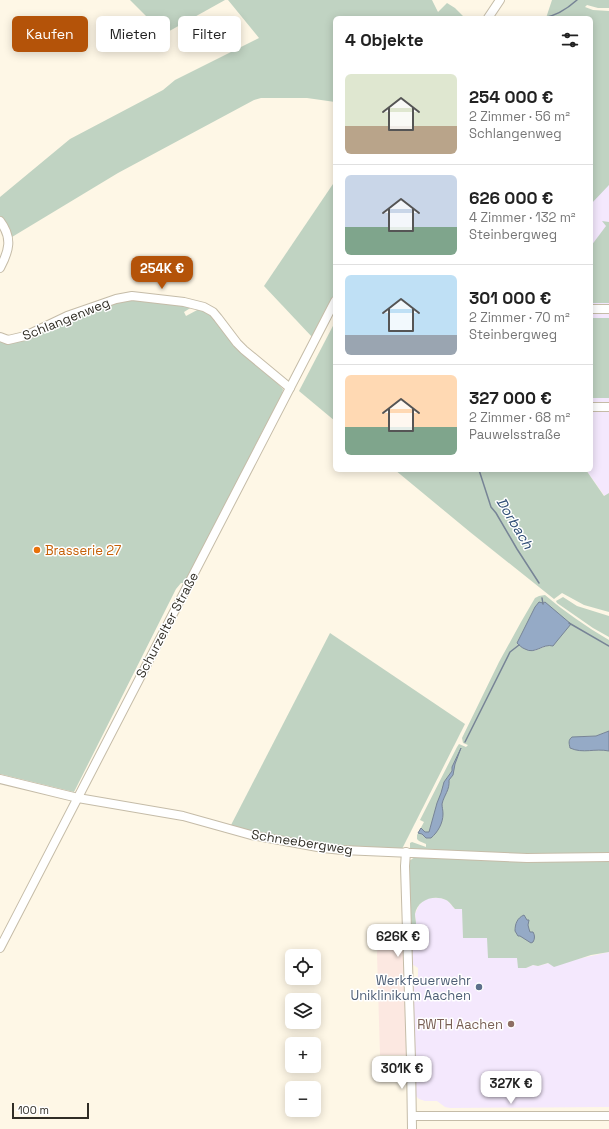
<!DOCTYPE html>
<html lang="de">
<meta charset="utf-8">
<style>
body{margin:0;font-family:"Space Grotesk",sans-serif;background:#f6f6f6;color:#222;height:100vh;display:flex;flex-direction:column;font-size:15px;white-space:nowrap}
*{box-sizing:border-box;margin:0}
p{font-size:13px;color:#767676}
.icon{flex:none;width:22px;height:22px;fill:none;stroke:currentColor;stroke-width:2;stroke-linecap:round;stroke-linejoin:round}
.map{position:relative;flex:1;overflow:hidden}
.side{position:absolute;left:333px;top:16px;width:260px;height:456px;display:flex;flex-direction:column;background:#fff;border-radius:6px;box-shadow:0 2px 10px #0003}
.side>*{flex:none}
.banner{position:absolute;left:12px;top:16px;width:261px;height:36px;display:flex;gap:8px}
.tools{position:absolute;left:285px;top:949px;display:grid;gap:8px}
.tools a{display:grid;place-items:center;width:36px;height:36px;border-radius:6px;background:#fff;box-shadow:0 2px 10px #0003;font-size:20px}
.scale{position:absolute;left:12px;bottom:10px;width:77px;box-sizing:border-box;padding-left:4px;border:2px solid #302d25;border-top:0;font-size:11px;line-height:14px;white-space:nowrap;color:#302d25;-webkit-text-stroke:3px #fff;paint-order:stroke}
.price{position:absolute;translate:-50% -34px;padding:0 9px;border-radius:8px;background:#fff;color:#222;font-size:13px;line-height:26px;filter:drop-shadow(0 1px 2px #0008)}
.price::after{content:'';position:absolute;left:50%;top:24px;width:12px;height:9px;margin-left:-6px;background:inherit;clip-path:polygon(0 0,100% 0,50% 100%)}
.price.current{background:#b45309;color:#fff}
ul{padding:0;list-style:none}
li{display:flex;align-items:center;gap:12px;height:100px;padding:0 12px}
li+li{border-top:1px solid #e0e0e0}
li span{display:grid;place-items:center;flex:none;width:112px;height:80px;border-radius:6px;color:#555}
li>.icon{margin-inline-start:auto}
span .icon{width:48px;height:48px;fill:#fffc;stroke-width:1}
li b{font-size:17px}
h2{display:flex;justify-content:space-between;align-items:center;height:48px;padding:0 12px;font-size:17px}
.chip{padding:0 14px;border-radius:6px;background:#fff;box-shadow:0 2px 10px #0003;font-size:14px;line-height:36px}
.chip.current{background:#b45309;color:#fff}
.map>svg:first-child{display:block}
.industrial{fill:#fce8e1}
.education{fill:#f4e8fd}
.green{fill:#c0d3c2;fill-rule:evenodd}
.water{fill:#95aac6;stroke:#778496}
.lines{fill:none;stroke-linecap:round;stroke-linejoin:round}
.stream{stroke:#778496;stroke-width:1.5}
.minor-casing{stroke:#c5bca8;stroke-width:10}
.minor{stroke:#fff;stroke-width:8}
.food-dot{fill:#e8710a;stroke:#fff;stroke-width:1.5}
.service-dot{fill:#5c6f8a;stroke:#fff;stroke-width:1.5}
.education-dot{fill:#8d6e63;stroke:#fff;stroke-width:1.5}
.labels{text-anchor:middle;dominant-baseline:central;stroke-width:3;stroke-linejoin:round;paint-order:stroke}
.street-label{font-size:13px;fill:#302d25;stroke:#fff}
.food-label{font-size:13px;fill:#c56008;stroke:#fff;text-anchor:start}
.service-label{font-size:13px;fill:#4e5e75;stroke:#fff;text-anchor:end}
.education-label{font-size:13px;fill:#785e54;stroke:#fff;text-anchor:end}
.water-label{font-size:14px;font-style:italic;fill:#2d4c74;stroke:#fff}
</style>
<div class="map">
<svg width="609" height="1129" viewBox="0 0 609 1129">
<rect width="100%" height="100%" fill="#fef7e6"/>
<!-- industrial -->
<path class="industrial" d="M 378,937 L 404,939 L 406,1055 L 380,1055 L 377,954 Z"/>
<!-- education -->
<g class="education">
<path d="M 609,181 L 609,502 L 586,470 L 591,470 L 591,198 Z"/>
<path d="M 429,898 L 440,898 L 447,900 L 455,909 L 462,909 L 487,938 L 518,958 L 518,968 L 526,968 L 533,965 L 538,966 L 549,963 L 551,965 L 609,952 L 609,1107 L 450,1108 L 445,1107 L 437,1101 L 425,1101 L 419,1099 L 416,1096 L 413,984 L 414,981 L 418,979 L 418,968 L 412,964 L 410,925 L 416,923 L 415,914 L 419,905 L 425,899 Z"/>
</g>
<!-- green -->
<g class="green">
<path d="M 130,0 L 225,0 L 164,34 Z"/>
<path d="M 228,0 L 432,0 L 438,12 L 447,3 L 455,8 L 465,18 L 335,18 L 335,102 L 307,98 L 261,98 L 254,100 L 118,173 L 12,237 L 0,220 L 0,197 L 70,139 L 163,90 L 175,80 L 259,38 Z"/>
<path d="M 552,0 L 609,0 L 609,8 L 598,8 L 587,5 L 585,7 L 593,10 L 609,11 L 609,185 L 591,204 L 591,18 L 546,18 Z"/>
<path d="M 335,181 L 335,294 L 313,338 L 264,286 Z"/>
<path d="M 602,221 L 609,222 L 609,303 L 591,303 L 591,246 L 606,226 Z"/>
<path d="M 142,300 L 192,307 L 184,312 L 186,316 L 201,308 L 207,311 L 283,389 L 282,396 L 263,430 L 186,583 L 181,583 L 176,589 L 74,792 L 0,774 L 0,340 L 23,340 L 117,301 Z"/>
<rect x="591" y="318" width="18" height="80"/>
<path d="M 335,322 L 335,421 L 299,391 Z"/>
<path d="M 395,470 L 586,470 L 604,496 L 609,493 L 609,612 L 584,605 L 562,593 L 554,599 L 470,532 Z"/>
<path d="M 545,595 C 565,612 587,627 609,640 L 609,731 L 596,736 L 581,736 L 589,751 L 602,749 L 609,751 L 609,854 L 565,855 L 410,850 L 410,843 L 412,842 L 426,847 L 426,844 L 419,841 L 417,839 L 417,835 L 424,822 L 420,820 L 457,747 L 459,744 L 466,747 L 468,745 L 463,743 L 462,738 L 499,662 L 521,622 L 535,598 L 539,596 ZM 545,602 L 549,645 L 534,651 L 541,603 Z"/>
<path d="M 563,597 L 577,606 L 609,616 L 609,637 L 593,628 L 557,603 L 556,601 Z"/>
<path d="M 330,633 L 465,724 L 402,849 L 342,847 L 256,833 L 230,827 Z"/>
<path d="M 415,857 L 546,862 L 609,861 L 609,952 L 591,955 L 554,967 L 548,963 L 538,966 L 533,965 L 526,968 L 518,968 L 517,958 L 488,958 L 487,938 L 463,938 L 462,909 L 455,909 C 452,906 449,901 446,900 C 434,894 417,900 415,914 C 415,917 416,921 416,924 L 410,925 L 409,861 Z"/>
</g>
<!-- water -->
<g class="water">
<path d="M 539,602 L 543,603 L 545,602 L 571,624 L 557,641 L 553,646 C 543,643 535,655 525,649 C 522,648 519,645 517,643 L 535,607 Z"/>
<path d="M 609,731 L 609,751 C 595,748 583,754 570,748 C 569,743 568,740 572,737 L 596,736 Z"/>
<path d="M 461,748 L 455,764 L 453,775 L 449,780 C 450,790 444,795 442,804 C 442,807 443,810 443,814 C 443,823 438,832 431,838 L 426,838 L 422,834 L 418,833 L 421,828 L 425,832 L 429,832 L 437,803 L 441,793 L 444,782 L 452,771 L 452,767 Z"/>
<path d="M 524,915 L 527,920 L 529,920 L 528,925 L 529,929 L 530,932 L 533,932 C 535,935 535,939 533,942 L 531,943 L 520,936 L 518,936 L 515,931 C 515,924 517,918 524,915 Z"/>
</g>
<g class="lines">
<!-- stream -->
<g class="stream">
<path d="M 543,18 C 556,16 567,9 577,0"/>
<path d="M 479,470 L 491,507 L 496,513 L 517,549 L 539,583"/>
<path d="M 542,598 L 543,604"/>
<path d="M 569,623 L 609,646"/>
<path d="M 465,742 L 510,652 L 519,645"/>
</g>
<defs>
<g id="minor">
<path d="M 488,18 L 500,0"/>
<path d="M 0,221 C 13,238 9,251 0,268"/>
<path d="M 591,309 L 609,309"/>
<path d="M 0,337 L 8,340 L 25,336 L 67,316 L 116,299 L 132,296 L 184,302 L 204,307 L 213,312 L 218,318 L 237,343 L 244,350 L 290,388"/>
<path d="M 591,407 L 609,407"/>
<path d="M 0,779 L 78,798 L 183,816 L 251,835 L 323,848 L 342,850 L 527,858 L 609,857"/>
<path d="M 406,852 L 405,866 L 411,1060 L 412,1129"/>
<path d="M 0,948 L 335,301"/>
<path d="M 412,1116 L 609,1116"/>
</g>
</defs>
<!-- minor casing -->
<use href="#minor" class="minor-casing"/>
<!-- minor -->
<use href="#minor" class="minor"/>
</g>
<!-- markers -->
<circle class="food-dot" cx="37" cy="550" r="4"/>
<circle class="service-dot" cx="479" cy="987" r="4"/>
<circle class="education-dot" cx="511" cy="1024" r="4"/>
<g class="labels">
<!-- street labels -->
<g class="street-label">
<text transform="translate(66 319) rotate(-22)">Schlangenweg</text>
<text transform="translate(167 625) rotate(-62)">Schurzelter Straße</text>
<text transform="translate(302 842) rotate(9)">Schneebergweg</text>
</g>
<!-- food labels -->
<g class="food-label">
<text x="45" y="550">Brasserie 27</text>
</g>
<!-- service labels -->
<g class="service-label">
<text x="471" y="980">Werkfeuerwehr<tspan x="471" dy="15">Uniklinikum Aachen</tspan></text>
</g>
<!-- education labels -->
<g class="education-label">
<text x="503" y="1024">RWTH Aachen</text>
</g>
<!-- water labels -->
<g class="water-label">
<text transform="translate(515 523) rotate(59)">Dorbach</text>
</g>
</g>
</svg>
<div class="tools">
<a><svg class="icon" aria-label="locate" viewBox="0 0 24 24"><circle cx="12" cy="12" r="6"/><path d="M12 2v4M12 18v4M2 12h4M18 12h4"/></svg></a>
<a><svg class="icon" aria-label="layers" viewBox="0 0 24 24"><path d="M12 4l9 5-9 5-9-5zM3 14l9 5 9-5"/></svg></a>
<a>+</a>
<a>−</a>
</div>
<div class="scale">100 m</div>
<b class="price current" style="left:162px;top:290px">254K €</b>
<b class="price" style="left:398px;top:958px">626K €</b>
<b class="price" style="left:402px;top:1090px">301K €</b>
<b class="price" style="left:511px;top:1105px">327K €</b>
<div class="banner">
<a class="chip current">Kaufen</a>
<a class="chip">Mieten</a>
<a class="chip">Filter</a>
</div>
<section class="side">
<h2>4 Objekte<svg class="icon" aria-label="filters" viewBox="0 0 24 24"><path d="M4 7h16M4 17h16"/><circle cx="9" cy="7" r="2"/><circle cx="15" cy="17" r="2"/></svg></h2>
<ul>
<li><span style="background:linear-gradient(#dfe7d0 65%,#b9a48a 0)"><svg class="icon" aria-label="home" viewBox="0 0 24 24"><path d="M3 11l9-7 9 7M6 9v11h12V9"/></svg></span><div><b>254 000 €</b><p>2 Zimmer · 56 m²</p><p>Schlangenweg</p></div></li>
<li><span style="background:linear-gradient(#c9d6e8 65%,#7fa58c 0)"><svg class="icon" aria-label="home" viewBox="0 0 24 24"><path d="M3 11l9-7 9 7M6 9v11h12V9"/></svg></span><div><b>626 000 €</b><p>4 Zimmer · 132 m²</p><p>Steinbergweg</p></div></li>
<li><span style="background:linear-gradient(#bfe0f5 75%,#9aa5b1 0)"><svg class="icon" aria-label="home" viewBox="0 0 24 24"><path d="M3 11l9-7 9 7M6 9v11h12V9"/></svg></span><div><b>301 000 €</b><p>2 Zimmer · 70 m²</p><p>Steinbergweg</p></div></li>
<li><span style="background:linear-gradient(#ffd9b3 65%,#7fa58c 0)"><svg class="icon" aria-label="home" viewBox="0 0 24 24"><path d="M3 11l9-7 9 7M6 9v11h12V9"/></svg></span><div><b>327 000 €</b><p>2 Zimmer · 68 m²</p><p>Pauwelsstraße</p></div></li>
</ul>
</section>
</div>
